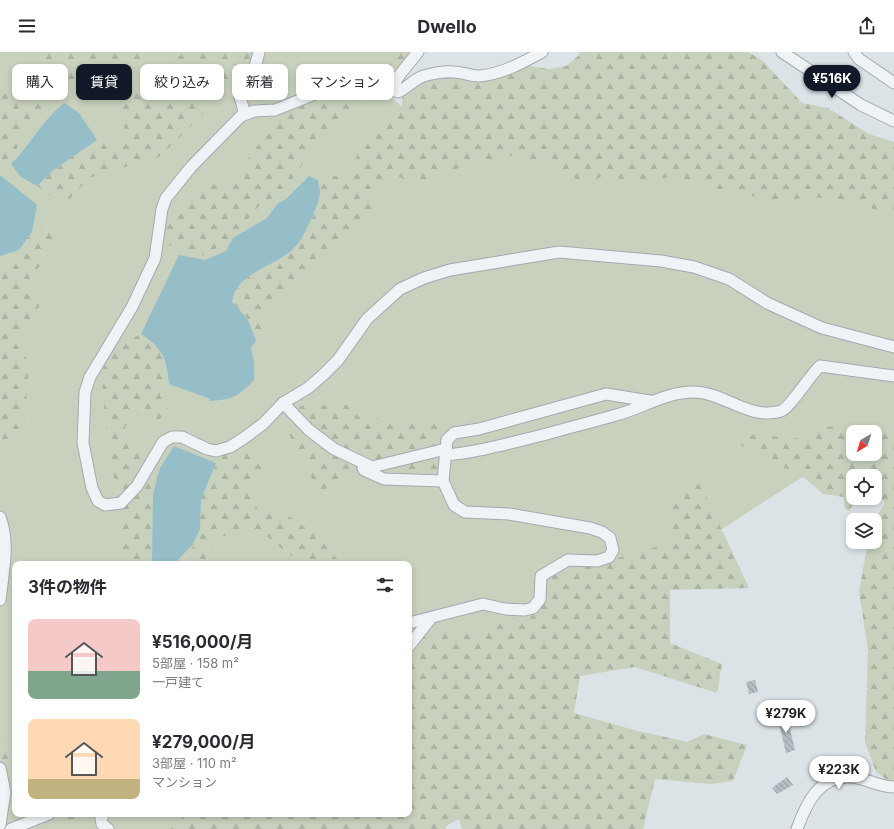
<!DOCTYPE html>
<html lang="ja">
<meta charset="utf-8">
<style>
body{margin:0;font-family:Inter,"Noto Sans JP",sans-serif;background:#f7f7f7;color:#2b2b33;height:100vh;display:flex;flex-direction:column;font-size:15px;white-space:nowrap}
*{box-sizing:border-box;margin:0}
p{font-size:13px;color:#7c7c81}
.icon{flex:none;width:22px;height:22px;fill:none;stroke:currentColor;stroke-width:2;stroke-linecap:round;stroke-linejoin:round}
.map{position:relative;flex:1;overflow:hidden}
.drawer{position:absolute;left:12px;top:509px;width:400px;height:256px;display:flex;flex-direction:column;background:#fff;border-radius:8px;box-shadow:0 2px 6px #0003}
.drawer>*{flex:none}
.hud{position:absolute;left:12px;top:12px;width:400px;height:36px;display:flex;gap:8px}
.needle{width:26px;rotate:218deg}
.fabs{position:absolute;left:846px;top:373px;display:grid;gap:8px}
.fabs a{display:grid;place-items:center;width:36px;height:36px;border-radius:8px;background:#fff;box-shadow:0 2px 6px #0003;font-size:20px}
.price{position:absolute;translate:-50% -34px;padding:0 9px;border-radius:14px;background:#fff;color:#222;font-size:13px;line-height:26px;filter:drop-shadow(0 1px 2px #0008)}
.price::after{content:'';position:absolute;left:50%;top:24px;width:12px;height:9px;margin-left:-6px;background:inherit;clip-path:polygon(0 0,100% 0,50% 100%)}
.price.current{background:#111827;color:#fff}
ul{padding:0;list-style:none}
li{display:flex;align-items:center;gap:12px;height:100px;padding:0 16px}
li span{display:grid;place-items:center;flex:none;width:112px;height:80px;border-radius:8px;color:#555}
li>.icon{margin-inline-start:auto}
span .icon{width:48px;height:48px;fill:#fffc;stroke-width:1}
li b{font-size:17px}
h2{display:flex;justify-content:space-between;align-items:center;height:48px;padding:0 16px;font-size:17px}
.chip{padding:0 14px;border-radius:8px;background:#fff;box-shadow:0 2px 6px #0003;font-size:14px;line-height:36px}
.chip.current{background:#111827;color:#fff}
header{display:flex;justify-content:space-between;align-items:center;height:52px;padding:0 16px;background:#fff;font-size:18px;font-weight:700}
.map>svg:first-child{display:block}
.green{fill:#c8d1bd;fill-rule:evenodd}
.forest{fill:url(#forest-firs);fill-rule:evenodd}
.water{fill:#95bec8}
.building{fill:url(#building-back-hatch)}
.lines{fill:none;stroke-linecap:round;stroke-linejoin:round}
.minor-casing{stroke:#a2abb1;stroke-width:13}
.minor{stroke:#eff3f5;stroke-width:11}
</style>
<header><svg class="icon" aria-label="menu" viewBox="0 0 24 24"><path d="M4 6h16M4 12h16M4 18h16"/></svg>Dwello<svg class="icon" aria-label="share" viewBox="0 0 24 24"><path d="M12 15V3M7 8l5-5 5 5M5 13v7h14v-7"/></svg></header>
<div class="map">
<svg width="894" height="777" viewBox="0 0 894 777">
<defs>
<pattern id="forest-firs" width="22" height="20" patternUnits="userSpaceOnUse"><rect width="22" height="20" fill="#c8d1bd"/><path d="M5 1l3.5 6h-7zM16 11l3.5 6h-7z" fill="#acb4a3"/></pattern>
<pattern id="building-back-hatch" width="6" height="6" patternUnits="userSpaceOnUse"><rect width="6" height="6" fill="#b3bec3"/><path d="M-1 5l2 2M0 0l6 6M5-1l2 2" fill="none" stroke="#919ba0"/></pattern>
</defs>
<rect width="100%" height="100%" fill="#dce3e7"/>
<!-- green -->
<path class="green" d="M 0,0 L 397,0 L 376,30 L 447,98 L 511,87 L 894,149 L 894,403 L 827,409 L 409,680 L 409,512 L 15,512 L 15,762 L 257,762 L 229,777 L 0,777 ZM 853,380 L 875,380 L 875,402 L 853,402 Z"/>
<!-- forest -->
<g class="forest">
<path d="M 29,0 L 146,0 L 143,6 L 125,17 L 61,39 L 23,80 L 11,112 L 0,122 L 0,38 L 13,38 L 30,6 Z"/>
<path d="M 185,0 L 256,0 L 251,17 L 241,32 L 221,45 L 159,105 L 89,126 L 64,153 L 37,134 L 52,119 L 97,88 L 121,92 L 127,80 L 117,63 L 146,29 Z"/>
<path d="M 389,0 L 412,0 L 390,29 L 366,53 L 342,67 L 316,93 L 282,142 L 259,154 L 239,178 L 206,204 L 162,191 L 165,169 L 204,136 L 235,126 L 264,84 L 273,63 L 316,45 L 343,39 L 373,16 Z"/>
<path d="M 580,0 L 748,0 L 762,8 L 802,51 L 828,56 L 869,82 L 894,90 L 894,166 L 857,150 L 814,145 L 775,149 L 702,134 L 679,125 L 631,129 L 602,124 L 590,131 L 563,123 L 540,108 L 509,104 L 464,114 L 416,132 L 396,124 L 374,140 L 376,154 L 314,221 L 297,229 L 275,256 L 261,265 L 265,280 L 256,288 L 247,266 L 232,250 C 237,220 277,215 295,195 C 303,187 308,173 313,163 C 319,147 322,145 318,128 L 350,120 L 362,91 L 386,70 L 401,60 L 403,41 L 425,24 L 477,25 L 522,13 L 549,17 L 566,14 L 578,4 Z"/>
<path d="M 58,168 L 47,205 L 30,226 L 40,252 L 24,287 L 28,325 L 23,387 L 3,392 L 0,380 L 0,217 L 19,198 L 32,180 Z"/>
<path d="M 141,282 C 163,296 167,307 169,332 L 160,344 L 168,357 L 156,372 L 146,364 L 135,362 L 125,375 L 130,392 L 160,416 L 153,442 L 152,512 L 116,512 L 119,507 L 116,430 L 110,415 L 101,319 L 119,292 Z"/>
<path d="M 350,353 L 359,365 L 441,372 L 439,423 L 362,408 L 345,432 L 315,439 L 308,413 L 293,394 L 287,372 L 297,354 Z"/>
<path d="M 874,373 L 894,384 L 894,730 L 890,730 L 876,720 L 865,690 L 868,598 L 859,539 L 868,490 L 875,490 L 875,468 L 885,451 L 875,440 L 875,424 L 853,424 L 853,446 L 857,446 L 849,459 L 845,457 L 844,445 L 823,442 L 799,421 L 782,415 L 736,391 L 737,381 L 813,388 L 819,375 ZM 853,380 L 875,380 L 875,402 L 853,402 Z"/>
<path d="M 243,399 L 263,405 L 266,417 L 245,432 L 260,462 L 284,461 L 320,485 L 335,505 L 345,512 L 305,510 L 288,502 L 262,480 L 234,479 L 215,489 L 203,512 L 186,512 L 191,507 L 193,492 L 200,477 L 201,447 L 216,411 L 227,400 Z"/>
<path d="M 700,431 L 749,536 L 670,538 L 670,591 L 722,612 L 717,641 L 635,615 L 580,624 L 574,661 L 638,679 L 687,690 L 704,682 L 747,693 L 733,729 L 711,732 L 655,727 L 643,777 L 462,777 L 459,767 L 446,774 L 446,777 L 170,777 L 186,762 L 409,762 L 409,600 C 432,569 445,578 478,584 L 487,570 L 532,564 L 544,552 L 545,533 L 556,521 L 597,512 L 673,490 L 670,448 Z"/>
<path d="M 0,685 L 15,702 L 15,762 L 97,762 L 85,770 L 28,770 L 22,777 L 0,777 Z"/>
</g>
<!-- water -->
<g class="water">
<path d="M 65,51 L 79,61 L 97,88 L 52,119 L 37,134 L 21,125 L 11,112 C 30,94 44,65 65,51 Z"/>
<path d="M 0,123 L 37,153 L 32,180 L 19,198 L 0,204 Z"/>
<path d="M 309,124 L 318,128 C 322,145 319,147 313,163 C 308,173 303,187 295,195 C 277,215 236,219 232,250 L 247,266 L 256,288 L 251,296 L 254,310 L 254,328 C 238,345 233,347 211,349 L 208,346 L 169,332 C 167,307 163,296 141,282 L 179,203 L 205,208 L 226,199 L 233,186 L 267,166 L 278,151 L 285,148 Z"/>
<path d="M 174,394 L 216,411 L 201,447 L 200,477 L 193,492 L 174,512 L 152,512 L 153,442 L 160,416 Z"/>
</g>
<!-- building -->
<g class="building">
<path d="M 755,628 L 758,640 L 749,642 L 746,630 Z"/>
<path d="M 787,664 L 795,698 L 786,701 L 778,667 Z"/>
<path d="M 787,725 L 793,733 L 777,742 L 772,736 Z"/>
</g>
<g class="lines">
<defs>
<g id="minor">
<path d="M 418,0 L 398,25 L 392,37 L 398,40 C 408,36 415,25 427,23 C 435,21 446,19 454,20 C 462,20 470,24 479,24 C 502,22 522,11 542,0"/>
<path d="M 782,0 L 861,53 L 894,69"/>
<path d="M 854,0 L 859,7 L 894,31"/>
<path d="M 320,40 L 275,58 L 254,59 L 241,64 L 191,115 L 166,146 L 162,157 L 155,206 L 132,255 L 90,325 L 85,340 L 83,391 L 92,436 L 98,449 L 105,453 L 121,451 L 137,434 L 163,390 L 172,385 L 182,385 L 207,397 L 216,399 L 230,395 L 244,386 L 263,372 L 283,351 L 308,336 L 323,323 L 338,308 L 367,267 L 400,237 L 424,226 L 450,218 L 559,200 L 661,209 L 694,215 L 729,227 L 767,251 L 822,276 L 894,295"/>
<path d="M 245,62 L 240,45 L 254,19 L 259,0"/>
<path d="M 283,351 L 309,378 L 334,397 L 372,415 L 446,397"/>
<path d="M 445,403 C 479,400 510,391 543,383 C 567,376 592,370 616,363 C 643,356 665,340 694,340 C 723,340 751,369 781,359 C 789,357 811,322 820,314 L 894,324"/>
<path d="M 363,416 L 364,418 L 384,427 L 443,429"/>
<path d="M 0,465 C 10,490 3,522 0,548"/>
<path d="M 409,571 L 483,552 L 505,557 L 525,558 L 533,556 L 540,547 L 541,524 L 568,508 L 597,509 L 609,505 L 613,498 L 610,486 L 602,480 L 590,476 L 509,462 L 465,460 L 454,453 L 443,429 L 447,388 L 454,381 L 479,377 L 606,342 L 650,349"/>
<path d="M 409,594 L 431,566"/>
<path d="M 0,716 L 5,740 L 0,773"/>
<path d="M 104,762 L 101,766 L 102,772 L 108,777"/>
<path d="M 11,777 L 49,762"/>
<path d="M 797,777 C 806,752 819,723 851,725 C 866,726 879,735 894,735"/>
</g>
</defs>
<!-- minor casing -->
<use href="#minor" class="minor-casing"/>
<!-- minor -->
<use href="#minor" class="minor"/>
</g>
</svg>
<div class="fabs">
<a><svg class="needle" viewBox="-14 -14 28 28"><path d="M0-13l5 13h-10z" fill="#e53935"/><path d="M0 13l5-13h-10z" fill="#7c7c81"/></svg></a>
<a><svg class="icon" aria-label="locate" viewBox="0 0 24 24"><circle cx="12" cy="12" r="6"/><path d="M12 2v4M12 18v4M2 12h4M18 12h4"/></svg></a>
<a><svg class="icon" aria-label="layers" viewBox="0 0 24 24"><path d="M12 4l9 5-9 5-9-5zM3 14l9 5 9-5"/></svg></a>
</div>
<b class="price current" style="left:832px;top:47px">¥516K</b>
<b class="price" style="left:786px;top:682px">¥279K</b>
<b class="price" style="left:839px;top:738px">¥223K</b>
<div class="hud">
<a class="chip">購入</a>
<a class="chip current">賃貸</a>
<a class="chip">絞り込み</a>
<a class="chip">新着</a>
<a class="chip">マンション</a>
</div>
<section class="drawer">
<h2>3件の物件<svg class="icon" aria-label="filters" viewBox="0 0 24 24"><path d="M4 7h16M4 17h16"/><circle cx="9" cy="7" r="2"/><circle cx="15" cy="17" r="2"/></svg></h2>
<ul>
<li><span style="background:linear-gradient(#f6c9c9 65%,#7fa58c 0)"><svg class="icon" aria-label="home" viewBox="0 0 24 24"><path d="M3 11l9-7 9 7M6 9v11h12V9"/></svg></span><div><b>¥516,000/月</b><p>5部屋 · 158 m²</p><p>一戸建て</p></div></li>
<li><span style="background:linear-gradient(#ffd9b3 75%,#c2b280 0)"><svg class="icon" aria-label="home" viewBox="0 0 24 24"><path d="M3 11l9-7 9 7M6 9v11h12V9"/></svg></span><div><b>¥279,000/月</b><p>3部屋 · 110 m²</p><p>マンション</p></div></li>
</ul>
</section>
</div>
